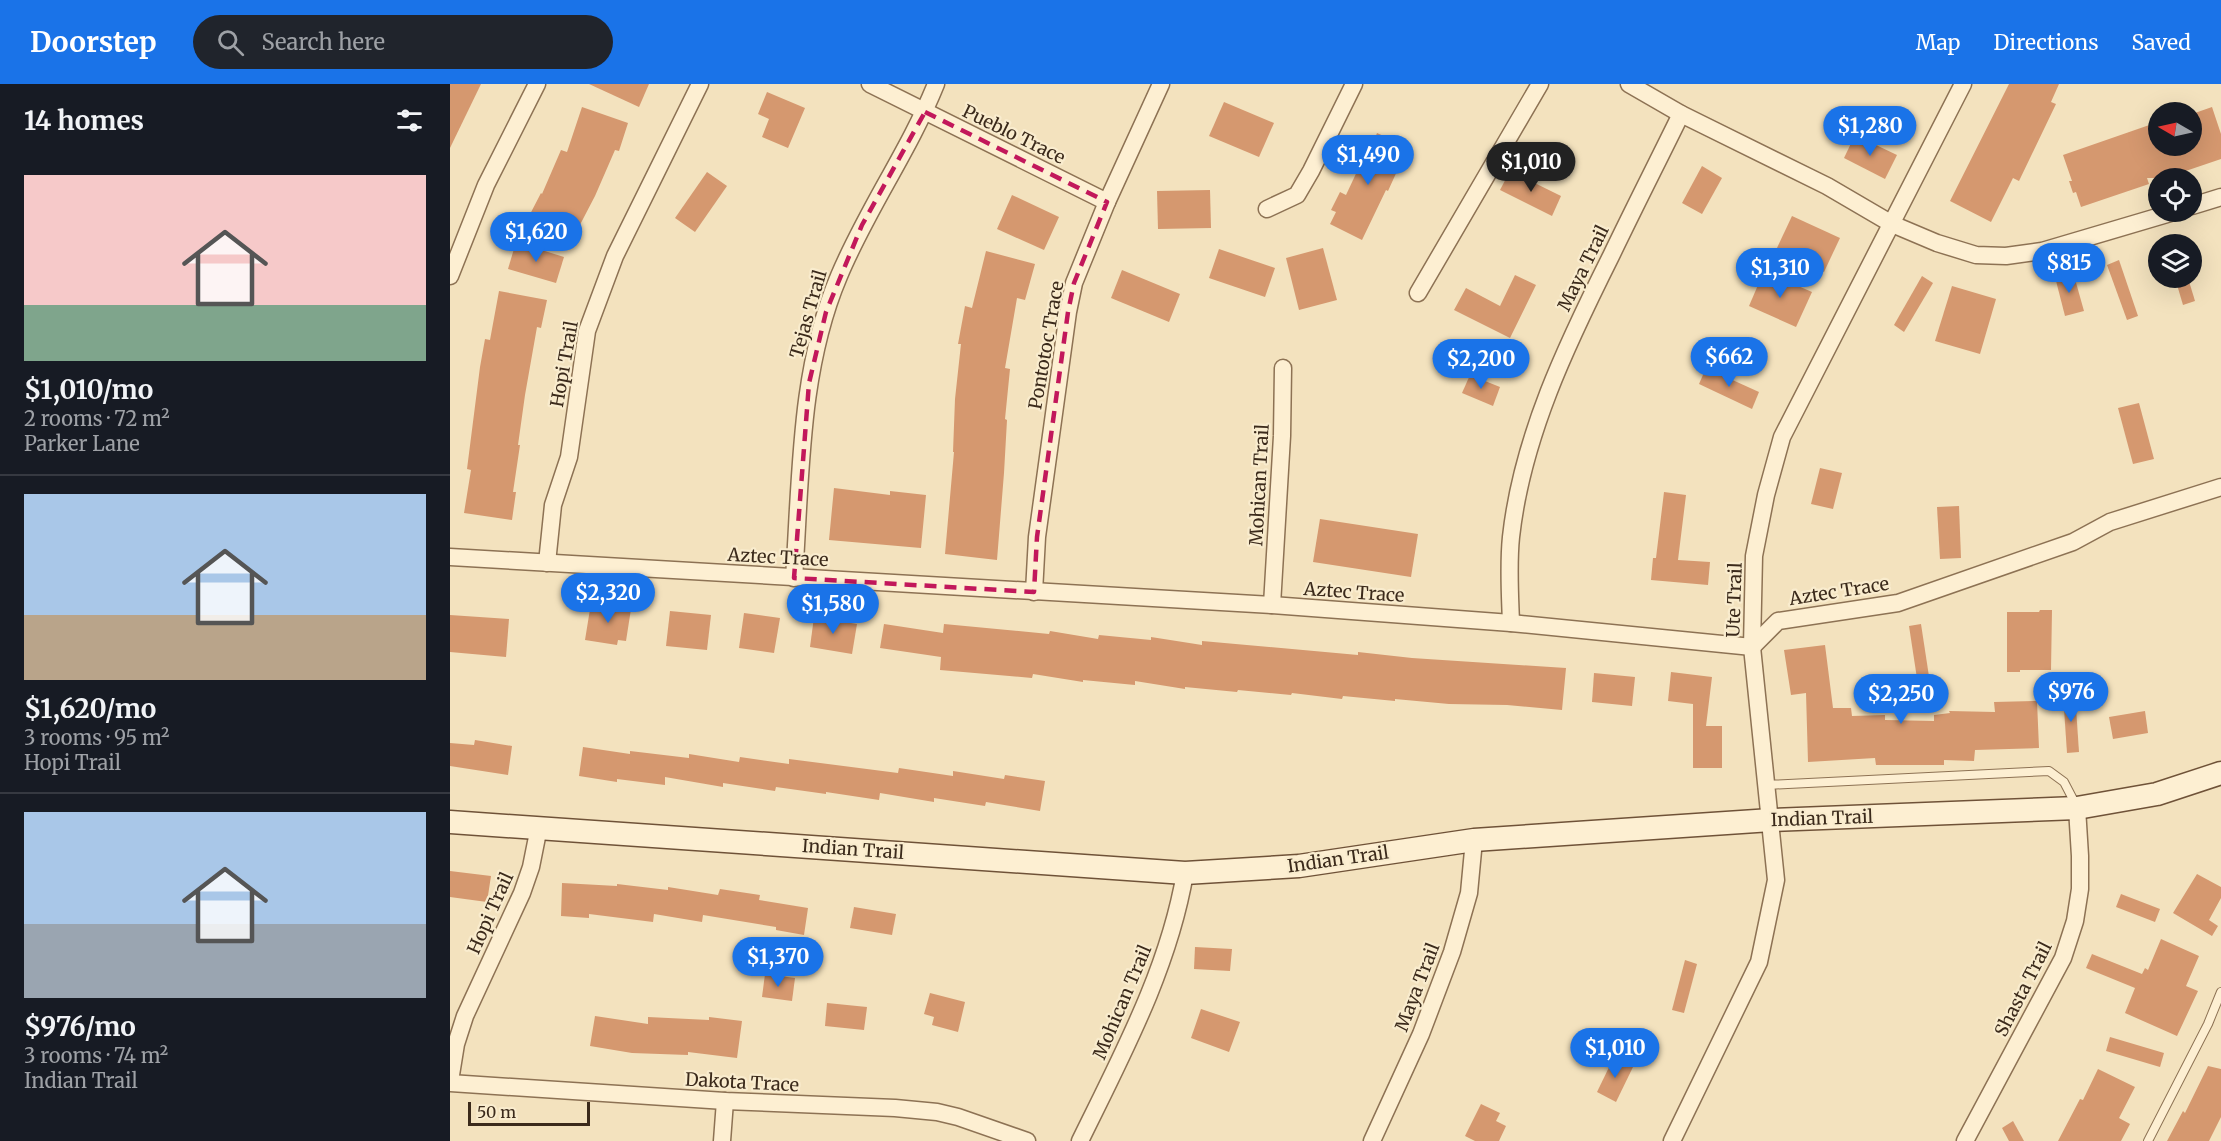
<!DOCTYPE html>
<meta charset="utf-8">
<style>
body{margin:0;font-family:Merriweather,serif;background:#20242c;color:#f1f3f6;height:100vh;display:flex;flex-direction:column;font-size:22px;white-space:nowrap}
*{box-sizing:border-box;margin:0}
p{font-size:20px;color:#9ea1a6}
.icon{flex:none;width:33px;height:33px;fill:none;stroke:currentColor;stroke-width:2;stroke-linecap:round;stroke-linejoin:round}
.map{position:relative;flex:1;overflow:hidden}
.panel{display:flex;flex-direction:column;background:#171b24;width:450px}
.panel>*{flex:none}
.needle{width:39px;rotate:279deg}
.tools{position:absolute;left:1698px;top:18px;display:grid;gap:12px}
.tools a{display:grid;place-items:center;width:54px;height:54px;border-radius:50%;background:#171b24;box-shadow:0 6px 24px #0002;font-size:30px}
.scale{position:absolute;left:18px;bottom:15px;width:122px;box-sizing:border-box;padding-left:6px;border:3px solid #3b2a1b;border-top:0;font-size:16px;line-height:21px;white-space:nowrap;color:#3b2a1b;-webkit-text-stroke:4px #f9ecce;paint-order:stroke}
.price{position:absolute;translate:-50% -51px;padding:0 14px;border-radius:21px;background:#1a73e8;color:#fff;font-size:20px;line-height:39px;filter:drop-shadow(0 2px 3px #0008)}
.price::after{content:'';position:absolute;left:50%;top:36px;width:18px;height:14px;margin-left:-9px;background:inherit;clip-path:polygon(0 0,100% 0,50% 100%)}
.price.on{background:#222;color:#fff}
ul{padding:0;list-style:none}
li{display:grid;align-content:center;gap:12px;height:318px;padding:0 24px}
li+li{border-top:2px solid #363941}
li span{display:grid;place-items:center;height:186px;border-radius:0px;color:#555}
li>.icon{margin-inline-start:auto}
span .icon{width:108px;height:108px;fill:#fffc;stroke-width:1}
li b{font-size:26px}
h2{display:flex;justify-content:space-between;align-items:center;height:72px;padding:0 24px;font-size:26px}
header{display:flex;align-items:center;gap:36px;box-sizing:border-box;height:84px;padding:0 30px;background:#1a73e8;color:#fff}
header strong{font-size:28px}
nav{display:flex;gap:33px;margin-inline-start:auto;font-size:21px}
.search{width:420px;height:54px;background:#20242c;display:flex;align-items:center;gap:15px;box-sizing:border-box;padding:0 21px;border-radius:33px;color:#9ea1a6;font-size:22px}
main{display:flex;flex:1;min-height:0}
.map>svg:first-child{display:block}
.building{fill:#d5986f}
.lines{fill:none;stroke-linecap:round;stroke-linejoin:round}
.lane-casing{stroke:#8d7254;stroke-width:10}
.street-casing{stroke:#8d7254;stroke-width:19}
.secondary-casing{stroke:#6f5238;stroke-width:25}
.lane{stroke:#fdefd2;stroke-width:8}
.street{stroke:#fdefd2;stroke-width:16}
.secondary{stroke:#fdefd2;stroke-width:22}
.marked{fill:none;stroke:#c2185b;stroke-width:4.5;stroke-dasharray:12 8;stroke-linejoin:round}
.labels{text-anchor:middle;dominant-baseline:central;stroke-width:4.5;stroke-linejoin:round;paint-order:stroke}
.street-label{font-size:18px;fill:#3b2a1b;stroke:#f9ecce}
</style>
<header>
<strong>Doorstep</strong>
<div class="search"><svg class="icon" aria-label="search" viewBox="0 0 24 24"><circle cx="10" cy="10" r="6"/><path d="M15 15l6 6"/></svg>Search here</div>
<nav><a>Map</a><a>Directions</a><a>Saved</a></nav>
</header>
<main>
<section class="panel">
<h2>14 homes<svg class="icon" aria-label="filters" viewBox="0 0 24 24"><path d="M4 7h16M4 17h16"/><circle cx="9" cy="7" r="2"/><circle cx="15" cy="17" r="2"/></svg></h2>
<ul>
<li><span style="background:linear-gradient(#f6c9c9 70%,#7fa58c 0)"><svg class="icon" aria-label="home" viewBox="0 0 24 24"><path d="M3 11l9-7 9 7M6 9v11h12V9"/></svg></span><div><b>$1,010/mo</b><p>2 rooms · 72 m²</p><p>Parker Lane</p></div></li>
<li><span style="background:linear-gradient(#a9c7e8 65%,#b9a48a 0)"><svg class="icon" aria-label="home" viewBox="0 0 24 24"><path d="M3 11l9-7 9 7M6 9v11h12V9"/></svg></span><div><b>$1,620/mo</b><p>3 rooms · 95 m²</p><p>Hopi Trail</p></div></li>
<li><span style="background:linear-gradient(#a9c7e8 60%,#9aa5b1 0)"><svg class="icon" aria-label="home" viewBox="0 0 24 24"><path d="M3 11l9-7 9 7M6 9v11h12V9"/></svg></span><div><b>$976/mo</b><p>3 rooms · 74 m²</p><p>Indian Trail</p></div></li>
</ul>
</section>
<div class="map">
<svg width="1771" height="1057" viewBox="0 0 1771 1057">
<rect width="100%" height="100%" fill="#f3e2be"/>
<!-- building -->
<g class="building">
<path d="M 0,0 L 31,0 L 0,64 Z"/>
<path d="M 139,0 L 199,0 L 189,23 Z"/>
<path d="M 1559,0 L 1609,0 L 1601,18 L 1606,20 L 1569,97 L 1563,94 L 1541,138 L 1500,117 Z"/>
<path d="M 317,8 L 355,24 L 338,64 L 312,53 L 319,35 L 308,30 Z"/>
<path d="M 774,18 L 824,39 L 809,73 L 759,52 Z"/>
<path d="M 132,23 L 178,39 L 169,67 L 165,66 L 145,112 L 121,158 L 77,136 L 91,109 L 92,110 L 111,66 L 117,68 Z"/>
<path d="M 1762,23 L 1771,50 L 1771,75 L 1715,94 L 1697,94 L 1699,100 L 1631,123 L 1626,108 L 1623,109 L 1619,97 L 1622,97 L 1613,71 L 1708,38 L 1708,62 L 1742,62 L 1742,30 Z"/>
<path d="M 927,49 L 958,63 L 938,107 L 936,106 L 912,156 L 880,140 L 886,128 L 881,126 L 890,108 L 896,111 L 911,79 L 907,77 L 915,59 L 922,62 Z"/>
<path d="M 1405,51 L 1447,71 L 1435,95 L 1394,74 Z"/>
<path d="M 1252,82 L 1272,94 L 1252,130 L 1232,119 Z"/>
<path d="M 1060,87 L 1111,112 L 1102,132 L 1050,106 Z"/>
<path d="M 257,88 L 277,102 L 245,148 L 225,134 Z"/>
<path d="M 760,106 L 761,144 L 708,145 L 707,107 Z"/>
<path d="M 562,111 L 609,133 L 594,166 L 547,145 Z"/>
<path d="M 1342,132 L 1390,154 L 1374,188 L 1326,166 Z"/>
<path d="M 66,158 L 114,173 L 106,199 L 58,185 Z"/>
<path d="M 873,164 L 887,216 L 849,226 L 836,174 Z"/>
<path d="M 769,165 L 825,184 L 815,213 L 759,194 Z"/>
<path d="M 536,167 L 585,180 L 575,216 L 567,214 L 555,284 L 560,285 L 555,335 L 557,336 L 554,389 L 547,476 L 495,470 L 504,368 L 503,368 L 505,315 L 511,260 L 508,260 L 515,222 L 522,224 Z"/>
<path d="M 1669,176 L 1688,232 L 1677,236 L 1657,181 Z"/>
<path d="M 672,186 L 730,210 L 719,238 L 661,214 Z"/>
<path d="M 1314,187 L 1362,208 L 1346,243 L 1299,222 Z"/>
<path d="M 1623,188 L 1634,227 L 1615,232 L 1605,193 Z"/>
<path d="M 1065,191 L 1086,201 L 1060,254 L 1004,226 L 1016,204 L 1050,222 Z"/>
<path d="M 1472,192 L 1483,199 L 1454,248 L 1444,241 Z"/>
<path d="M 1725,194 L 1738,194 L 1745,217 L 1733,221 Z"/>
<path d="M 1502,202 L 1546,215 L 1530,270 L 1485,257 Z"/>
<path d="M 49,207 L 97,216 L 91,244 L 87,243 L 75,311 L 68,361 L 70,361 L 63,408 L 66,408 L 62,436 L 14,429 L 21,386 L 17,385 L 30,283 L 35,255 L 40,256 Z"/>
<path d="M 1256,284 L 1309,308 L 1302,325 L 1249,300 Z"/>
<path d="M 1020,291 L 1050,303 L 1043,322 L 1012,309 Z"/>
<path d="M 1689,319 L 1704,375 L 1683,380 L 1668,324 Z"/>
<path d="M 1370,384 L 1392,389 L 1383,425 L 1361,420 Z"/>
<path d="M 384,404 L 440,411 L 440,407 L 476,411 L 471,464 L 379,456 Z"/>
<path d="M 1214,408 L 1236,411 L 1228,476 L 1260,478 L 1258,501 L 1201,496 L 1203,474 L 1206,474 Z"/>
<path d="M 1509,422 L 1511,474 L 1490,475 L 1487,423 Z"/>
<path d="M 870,435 L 968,450 L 961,493 L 863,478 Z"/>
<path d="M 141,519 L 181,525 L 176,557 L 168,556 L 167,561 L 135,556 Z"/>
<path d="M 1590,526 L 1602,526 L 1601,586 L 1570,586 L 1570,588 L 1557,588 L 1557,528 L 1589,528 Z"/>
<path d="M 220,527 L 261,531 L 257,566 L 216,562 Z"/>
<path d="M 294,529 L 330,534 L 324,569 L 289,564 Z"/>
<path d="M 0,531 L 59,535 L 56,573 L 0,568 Z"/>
<path d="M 364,533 L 407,540 L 402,570 L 360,563 Z"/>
<path d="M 434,540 L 493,549 L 494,540 L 599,550 L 600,547 L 648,555 L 649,551 L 701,556 L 701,553 L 752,561 L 752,557 L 908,571 L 908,568 L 962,574 L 1116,584 L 1112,626 L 1057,621 L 999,620 L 945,615 L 945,617 L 893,612 L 892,615 L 842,609 L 841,611 L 788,606 L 787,608 L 735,603 L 735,605 L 685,597 L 685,601 L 633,596 L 633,598 L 583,590 L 582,594 L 490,586 L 491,573 L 430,564 Z"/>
<path d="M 1471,540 L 1480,599 L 1468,601 L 1459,542 Z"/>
<path d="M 1375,561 L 1383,624 L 1401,624 L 1402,632 L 1435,631 L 1435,636 L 1484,637 L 1484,631 L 1500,629 L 1499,627 L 1545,628 L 1544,618 L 1587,617 L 1589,664 L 1525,666 L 1524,677 L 1494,676 L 1494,681 L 1426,681 L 1425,674 L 1358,678 L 1356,609 L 1341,611 L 1334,566 Z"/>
<path d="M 1221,588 L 1262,593 L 1256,642 L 1272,642 L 1272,684 L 1243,684 L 1243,620 L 1218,617 Z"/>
<path d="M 1144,589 L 1185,593 L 1182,622 L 1142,618 Z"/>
<path d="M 1625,609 L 1629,668 L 1617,669 L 1613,610 Z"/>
<path d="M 1695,627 L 1698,649 L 1663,655 L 1659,633 Z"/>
<path d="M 25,656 L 62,662 L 58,691 L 0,682 L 0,659 L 24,661 Z"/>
<path d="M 133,663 L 180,670 L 180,667 L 239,674 L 239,670 L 289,678 L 290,673 L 339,680 L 339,675 L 448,689 L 449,684 L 503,692 L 503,687 L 554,695 L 555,691 L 595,697 L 590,727 L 536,718 L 535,722 L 484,714 L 484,718 L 430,709 L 429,716 L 376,708 L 376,710 L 326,703 L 325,707 L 273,699 L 273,703 L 215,693 L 215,701 L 167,695 L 167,698 L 129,692 Z"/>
<path d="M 0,787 L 41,792 L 37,818 L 0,813 Z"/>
<path d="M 1747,790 L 1771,803 L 1771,814 L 1759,836 L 1768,842 L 1762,852 L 1723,829 Z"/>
<path d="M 112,799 L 167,802 L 167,800 L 218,806 L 218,803 L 268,811 L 270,805 L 310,811 L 309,816 L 358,824 L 354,851 L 326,846 L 326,843 L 253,831 L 252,838 L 204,830 L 203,838 L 139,830 L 139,834 L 111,832 Z"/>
<path d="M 1671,810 L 1710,825 L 1705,838 L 1666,823 Z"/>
<path d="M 404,823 L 446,830 L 442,851 L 400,844 Z"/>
<path d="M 1711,855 L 1749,872 L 1736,902 L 1748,907 L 1727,952 L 1675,929 L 1685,904 L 1636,884 L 1642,870 L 1692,890 L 1695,884 L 1698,886 Z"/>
<path d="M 745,863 L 782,865 L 780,887 L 744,885 Z"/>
<path d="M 1235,876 L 1247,880 L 1234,929 L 1222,926 Z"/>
<path d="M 315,890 L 345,894 L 342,917 L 312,913 Z"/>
<path d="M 480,909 L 515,918 L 508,948 L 482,941 L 484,933 L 474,930 Z"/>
<path d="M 377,919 L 417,923 L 414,946 L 375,942 Z"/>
<path d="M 751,925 L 790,938 L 779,968 L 741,954 Z"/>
<path d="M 145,932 L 198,940 L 198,933 L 259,936 L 259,933 L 292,937 L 287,974 L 238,968 L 238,971 L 182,969 L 140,962 Z"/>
<path d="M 1660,953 L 1714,969 L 1710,983 L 1656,967 Z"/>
<path d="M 1164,973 L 1183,983 L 1166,1018 L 1147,1008 Z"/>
<path d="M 1758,982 L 1771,985 L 1771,1033 L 1759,1057 L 1717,1057 L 1733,1027 L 1735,1029 Z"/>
<path d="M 1648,985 L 1685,1003 L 1669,1034 L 1680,1040 L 1671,1057 L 1608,1057 L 1630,1015 L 1633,1016 Z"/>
<path d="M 1031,1020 L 1050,1029 L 1046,1037 L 1056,1042 L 1049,1057 L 1025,1057 L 1015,1052 Z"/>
<path d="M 1563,1037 L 1574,1057 L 1559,1057 L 1552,1044 Z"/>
</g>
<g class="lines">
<defs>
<g id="lane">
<path d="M 1317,701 L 1599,687 L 1614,698 L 1626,721"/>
<path d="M 1698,1057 L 1758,940 L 1771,908"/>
</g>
<g id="street">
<path d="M 420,0 L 657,118"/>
<path d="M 1179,0 L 1231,30 L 1377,102 L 1442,140 L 1487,159 L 1526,171 L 1556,172 L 1592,167 L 1724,128"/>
<path d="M 1742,122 L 1771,113"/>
<path d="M 817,125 L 847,111 L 861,87 L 904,0"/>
<path d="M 0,192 L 36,101 L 87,0"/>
<path d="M 968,209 L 1090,0"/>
<path d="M 0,473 L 822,521 L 1061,539 L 1302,563 L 1328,537 L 1448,519 L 1623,458 L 1660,438 L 1771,403"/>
<path d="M 97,479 L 103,421 L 119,373 L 137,247 L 165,172 L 250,0"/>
<path d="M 344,494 C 351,393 349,286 389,192 C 417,125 459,67 486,0"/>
<path d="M 584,508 L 587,453 L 618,228 L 624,199 L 657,118 L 711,0"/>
<path d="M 822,521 L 832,352 L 833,284"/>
<path d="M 1061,539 C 1060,510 1058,482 1061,453 C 1072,353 1117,260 1161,172 C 1184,124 1208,77 1231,30"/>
<path d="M 0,997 L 6,960 L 15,932 L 72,809 L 81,783 L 89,743"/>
<path d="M 0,999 L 275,1017 L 445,1024 L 487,1028 L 508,1033 L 577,1057"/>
<path d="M 272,1057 L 275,1017"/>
<path d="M 630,1057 C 672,971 719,884 735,789"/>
<path d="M 922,1057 L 971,950 L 1002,868 L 1019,809 L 1024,756"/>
<path d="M 1222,1057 L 1309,878 L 1326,796 L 1302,563 L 1304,472 L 1316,411 L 1332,353 L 1513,0"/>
<path d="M 1515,1057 L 1613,874 L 1625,837 L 1630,805 L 1630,772 L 1627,724"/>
</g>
<path id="secondary" d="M 0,738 L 735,789 L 849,782 L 1024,756 L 1321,736 L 1627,724 L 1707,710 L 1771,689"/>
</defs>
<!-- lane casing -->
<use href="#lane" class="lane-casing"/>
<!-- street casing -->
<use href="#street" class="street-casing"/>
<!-- secondary casing -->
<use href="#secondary" class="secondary-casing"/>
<!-- lane -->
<use href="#lane" class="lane"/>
<!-- street -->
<use href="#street" class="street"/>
<!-- secondary -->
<use href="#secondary" class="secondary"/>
</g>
<!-- marked area -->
<path class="marked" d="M 475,28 L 657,118 L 624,199 L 618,228 L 587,453 L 584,508 L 344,494 L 359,299 L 376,228 L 412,141 Z"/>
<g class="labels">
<!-- street labels -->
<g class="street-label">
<text transform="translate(564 50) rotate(26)">Pueblo Trace</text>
<text transform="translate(1133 184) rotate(-64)">Maya Trail</text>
<text transform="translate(358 230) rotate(-74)">Tejas Trail</text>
<text transform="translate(596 261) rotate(-80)">Pontotoc Trace</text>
<text transform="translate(114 280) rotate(-80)">Hopi Trail</text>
<text transform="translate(809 401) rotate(-87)">Mohican Trail</text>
<text transform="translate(328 473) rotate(3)">Aztec Trace</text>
<text transform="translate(1389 507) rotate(-9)">Aztec Trace</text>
<text transform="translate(904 508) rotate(4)">Aztec Trace</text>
<text transform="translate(1284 516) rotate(-88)">Ute Trail</text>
<text transform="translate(1372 734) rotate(-2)">Indian Trail</text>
<text transform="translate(403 765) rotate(4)">Indian Trail</text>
<text transform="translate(888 775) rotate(-8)">Indian Trail</text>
<text transform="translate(40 829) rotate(-66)">Hopi Trail</text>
<text transform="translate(967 903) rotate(-69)">Maya Trail</text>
<text transform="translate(1573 905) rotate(-63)">Shasta Trail</text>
<text transform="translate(672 918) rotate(-67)">Mohican Trail</text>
<text transform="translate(292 998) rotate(3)">Dakota Trace</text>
</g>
</g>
</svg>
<div class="tools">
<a><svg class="needle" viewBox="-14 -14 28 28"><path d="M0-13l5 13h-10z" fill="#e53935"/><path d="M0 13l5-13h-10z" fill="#9ea1a6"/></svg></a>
<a><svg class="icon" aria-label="locate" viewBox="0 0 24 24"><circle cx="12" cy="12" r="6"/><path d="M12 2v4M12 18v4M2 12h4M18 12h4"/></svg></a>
<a><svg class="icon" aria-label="layers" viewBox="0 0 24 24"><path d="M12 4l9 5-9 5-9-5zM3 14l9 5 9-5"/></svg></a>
</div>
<div class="scale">50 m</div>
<b class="price" style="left:1420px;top:73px">$1,280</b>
<b class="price" style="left:918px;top:102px">$1,490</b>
<b class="price on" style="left:1081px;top:109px">$1,010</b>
<b class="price" style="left:86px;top:179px">$1,620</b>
<b class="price" style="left:1619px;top:210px">$815</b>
<b class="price" style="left:1330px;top:215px">$1,310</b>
<b class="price" style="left:1279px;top:304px">$662</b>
<b class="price" style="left:1031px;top:306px">$2,200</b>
<b class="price" style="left:158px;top:540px">$2,320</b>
<b class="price" style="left:383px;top:551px">$1,580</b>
<b class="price" style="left:1621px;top:639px">$976</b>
<b class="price" style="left:1451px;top:641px">$2,250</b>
<b class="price" style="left:328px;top:904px">$1,370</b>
<b class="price" style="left:1165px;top:995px">$1,010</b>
</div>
</main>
